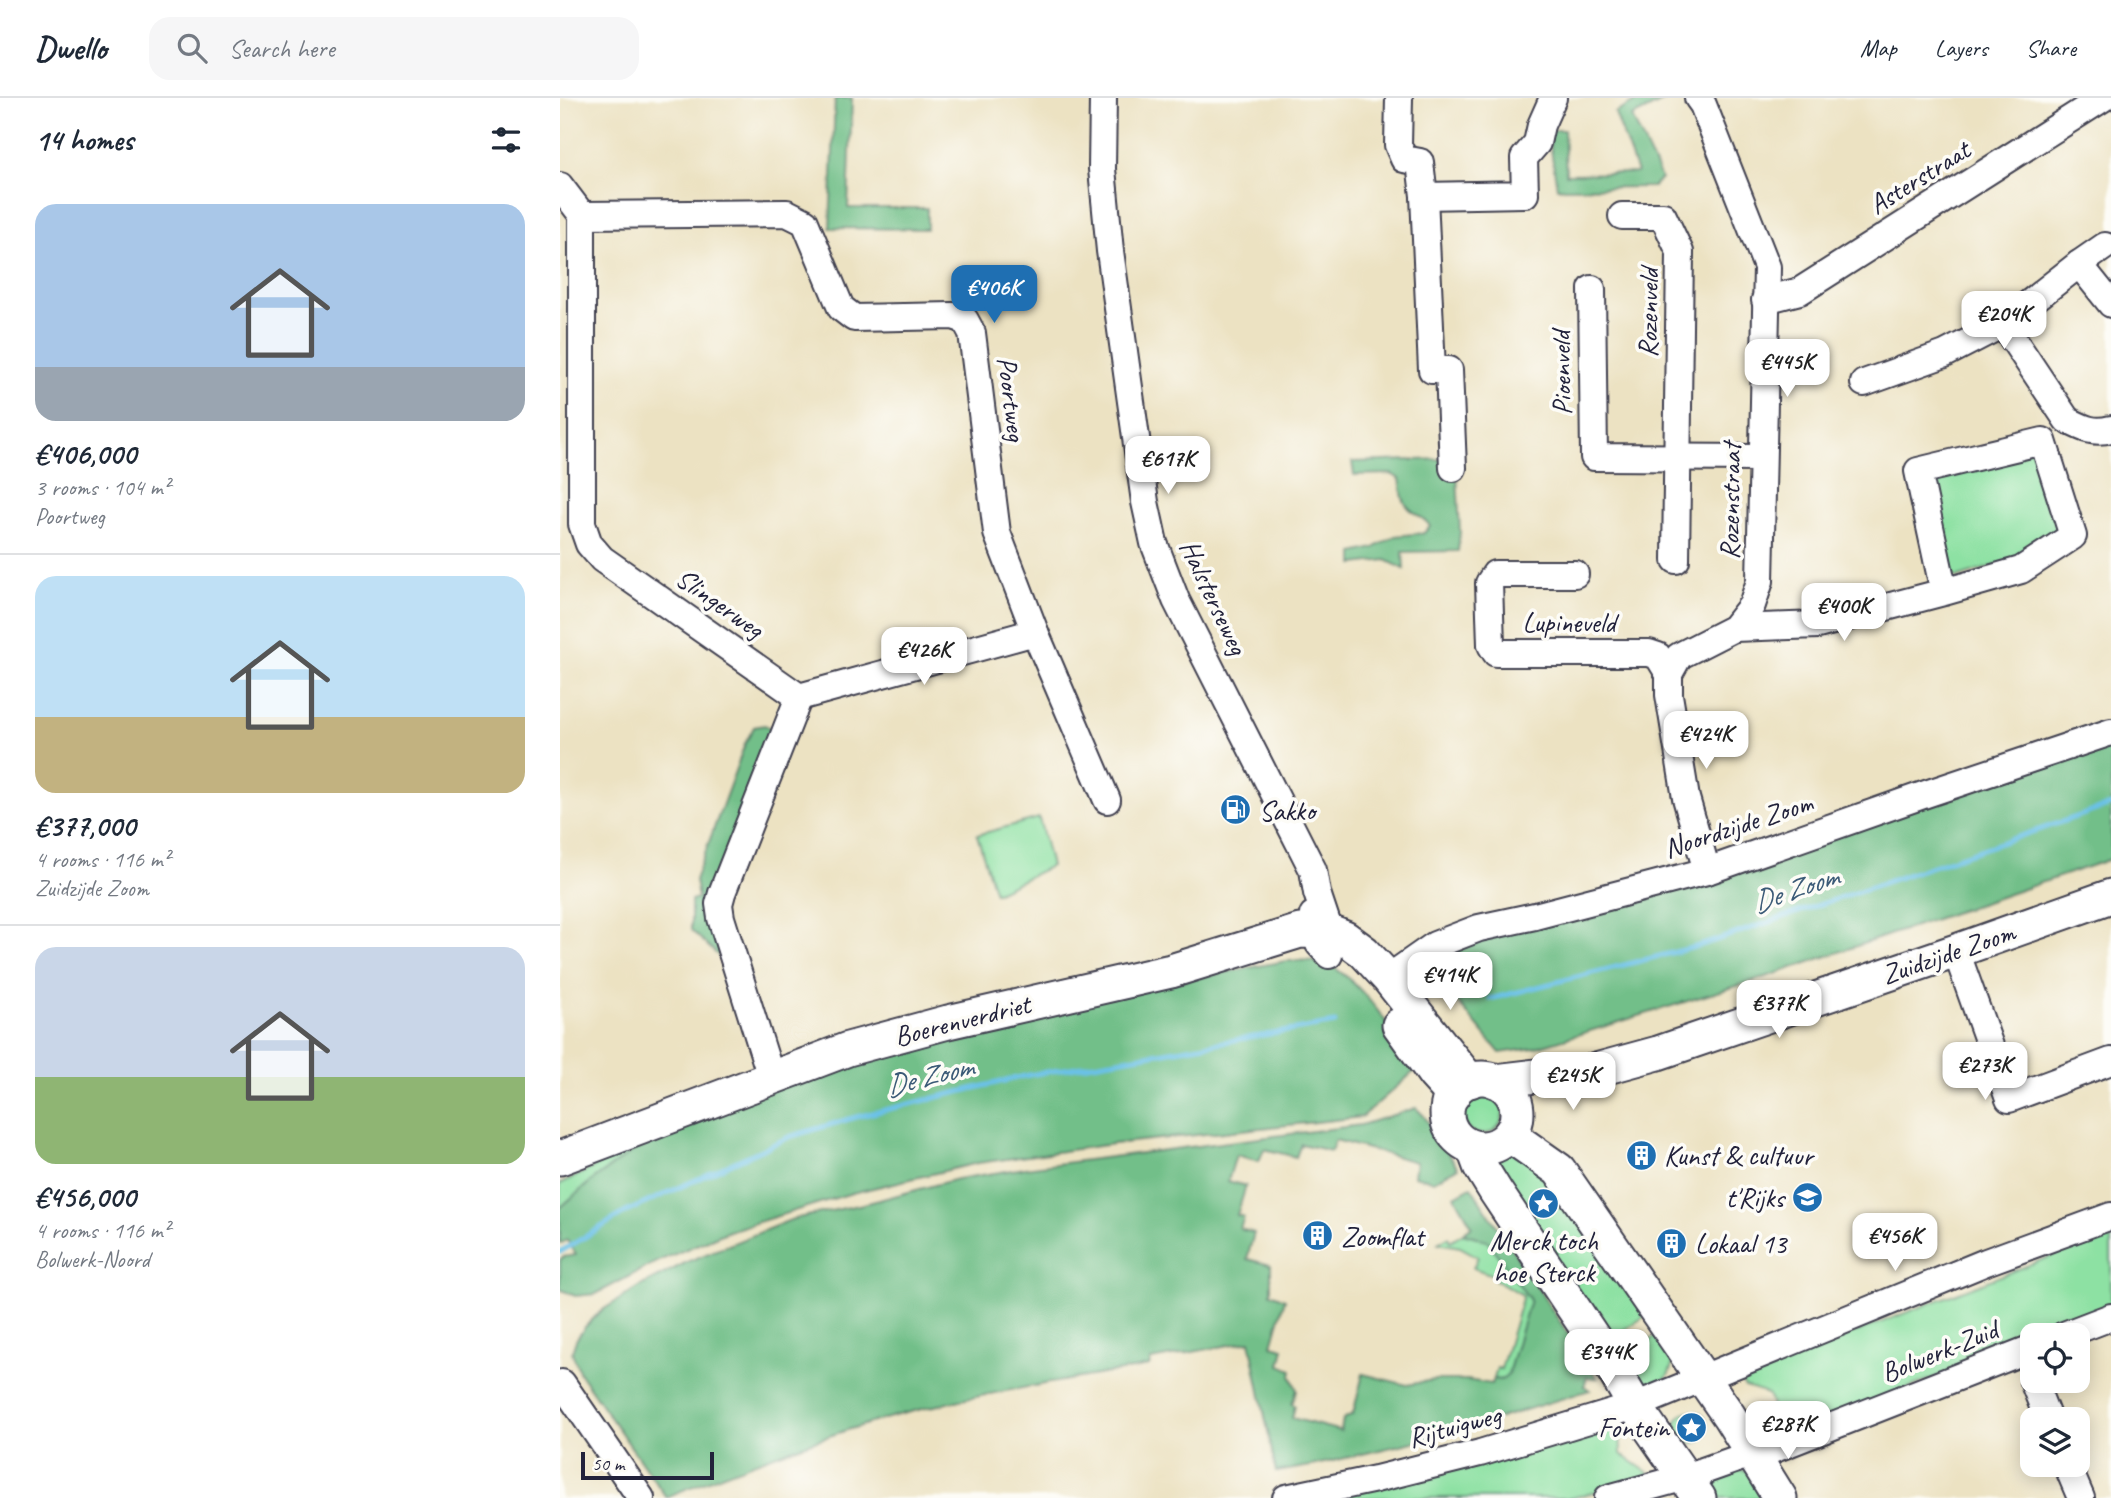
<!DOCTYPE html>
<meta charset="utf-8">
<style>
body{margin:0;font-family:Caveat,sans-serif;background:#f6f6f7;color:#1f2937;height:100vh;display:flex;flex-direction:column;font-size:26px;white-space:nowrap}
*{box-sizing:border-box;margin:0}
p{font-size:23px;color:#747a83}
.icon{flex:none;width:38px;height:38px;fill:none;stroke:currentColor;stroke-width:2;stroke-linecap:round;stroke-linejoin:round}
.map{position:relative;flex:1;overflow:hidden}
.drawer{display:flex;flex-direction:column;background:#fff;width:560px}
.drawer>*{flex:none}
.controls{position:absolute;left:1460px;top:1225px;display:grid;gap:14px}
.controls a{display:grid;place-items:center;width:70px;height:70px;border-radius:14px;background:#fff;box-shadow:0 4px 18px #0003;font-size:35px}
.scale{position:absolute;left:21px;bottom:18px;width:133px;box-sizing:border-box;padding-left:7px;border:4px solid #22223b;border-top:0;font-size:19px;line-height:24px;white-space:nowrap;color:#22223b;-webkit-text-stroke:5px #fdfcf7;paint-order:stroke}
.price{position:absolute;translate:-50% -60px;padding:0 16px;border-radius:14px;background:#fff;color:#222;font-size:23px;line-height:46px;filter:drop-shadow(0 2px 4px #0008)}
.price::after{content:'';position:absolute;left:50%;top:42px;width:21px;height:16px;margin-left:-10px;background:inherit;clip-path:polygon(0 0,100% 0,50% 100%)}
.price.selected{background:#1f6fb2;color:#fff}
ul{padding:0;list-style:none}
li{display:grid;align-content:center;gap:14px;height:371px;padding:0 35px}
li+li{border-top:2px solid #e0e1e3}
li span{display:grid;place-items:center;height:217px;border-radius:21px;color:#555}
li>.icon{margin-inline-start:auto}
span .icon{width:126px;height:126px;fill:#fffc;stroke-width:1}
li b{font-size:30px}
h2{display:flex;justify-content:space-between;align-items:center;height:84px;padding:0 35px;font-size:30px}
header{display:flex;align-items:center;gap:42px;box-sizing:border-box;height:98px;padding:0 35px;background:#fff;border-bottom:2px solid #e0e1e3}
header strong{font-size:33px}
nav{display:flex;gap:38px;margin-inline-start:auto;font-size:24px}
.search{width:490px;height:63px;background:#f6f6f7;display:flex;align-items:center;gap:18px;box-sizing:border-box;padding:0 24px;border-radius:21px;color:#747a83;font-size:26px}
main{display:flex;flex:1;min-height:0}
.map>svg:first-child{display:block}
.green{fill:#8de1a3;stroke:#58826f;stroke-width:2}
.forest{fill:#72bf89;stroke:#4a7062;stroke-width:2}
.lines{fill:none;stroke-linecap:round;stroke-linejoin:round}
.stream{stroke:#6ac1e7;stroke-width:5}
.minor-casing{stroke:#403f4f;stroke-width:30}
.major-casing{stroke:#403f4f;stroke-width:37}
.minor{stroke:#fff;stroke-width:26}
.major{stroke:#fff;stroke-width:33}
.labels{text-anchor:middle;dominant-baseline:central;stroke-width:7;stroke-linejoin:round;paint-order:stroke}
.street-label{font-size:28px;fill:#22223b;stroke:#fdfcf7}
.poi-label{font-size:28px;fill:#22223b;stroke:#fdfcf7;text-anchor:start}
.water-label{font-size:30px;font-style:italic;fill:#3b5a77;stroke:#fdfcf7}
</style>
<header>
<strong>Dwello</strong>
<div class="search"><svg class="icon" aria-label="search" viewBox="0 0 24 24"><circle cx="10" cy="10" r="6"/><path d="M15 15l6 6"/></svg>Search here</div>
<nav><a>Map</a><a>Layers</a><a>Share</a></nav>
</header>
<main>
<section class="drawer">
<h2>14 homes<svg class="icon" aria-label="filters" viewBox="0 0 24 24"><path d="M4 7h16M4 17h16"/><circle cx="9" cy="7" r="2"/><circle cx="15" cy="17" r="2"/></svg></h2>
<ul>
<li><span style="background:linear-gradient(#a9c7e8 75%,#9aa5b1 0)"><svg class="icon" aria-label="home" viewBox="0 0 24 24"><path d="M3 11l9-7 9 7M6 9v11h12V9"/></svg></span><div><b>€406,000</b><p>3 rooms · 104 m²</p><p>Poortweg</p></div></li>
<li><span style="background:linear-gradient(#bfe0f5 65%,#c2b280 0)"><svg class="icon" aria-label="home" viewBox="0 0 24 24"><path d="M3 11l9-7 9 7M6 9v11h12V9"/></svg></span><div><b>€377,000</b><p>4 rooms · 116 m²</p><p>Zuidzijde Zoom</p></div></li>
<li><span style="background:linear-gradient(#c9d6e8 60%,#8fb573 0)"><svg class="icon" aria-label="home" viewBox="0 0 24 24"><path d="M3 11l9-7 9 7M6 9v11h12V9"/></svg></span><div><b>€456,000</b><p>4 rooms · 116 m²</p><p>Bolwerk-Noord</p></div></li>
</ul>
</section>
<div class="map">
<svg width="1551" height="1400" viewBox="0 0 1551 1400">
<rect width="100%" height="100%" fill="#fdfcf7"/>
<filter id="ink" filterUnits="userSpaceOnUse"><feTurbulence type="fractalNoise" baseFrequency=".0143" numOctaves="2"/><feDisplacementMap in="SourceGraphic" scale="14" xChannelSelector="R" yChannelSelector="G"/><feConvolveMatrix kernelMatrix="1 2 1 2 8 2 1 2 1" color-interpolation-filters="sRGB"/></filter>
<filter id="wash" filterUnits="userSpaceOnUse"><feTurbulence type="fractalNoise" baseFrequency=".00686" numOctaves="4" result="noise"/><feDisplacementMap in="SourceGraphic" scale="28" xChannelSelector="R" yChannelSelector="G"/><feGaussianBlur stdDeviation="1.57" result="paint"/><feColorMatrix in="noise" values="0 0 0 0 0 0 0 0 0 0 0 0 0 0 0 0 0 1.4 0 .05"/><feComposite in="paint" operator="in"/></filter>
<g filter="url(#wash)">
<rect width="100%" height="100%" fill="#ece2c2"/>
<!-- green -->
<g class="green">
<path d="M 1482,348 L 1500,432 L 1456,461 L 1396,480 L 1390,474 L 1368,377 Z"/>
<path d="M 479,720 L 491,768 L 435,795 L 417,737 Z"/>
<circle cx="922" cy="1015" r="21"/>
<path d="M 103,1031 L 29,1085 L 0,1110 L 0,1086 C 36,1070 68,1048 103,1031 Z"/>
<path d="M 948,1049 L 981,1069 L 1087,1217 L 1050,1241 L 939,1078 L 935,1056 Z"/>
<path d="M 903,1135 L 927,1142 L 970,1202 L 948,1276 L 941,1282 L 934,1281 L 937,1270 L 941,1271 L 963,1197 L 934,1181 L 933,1177 L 913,1170 L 918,1159 L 900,1149 L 878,1145 L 888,1139 L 890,1143 Z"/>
<path d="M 1551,1135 L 1551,1210 L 1481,1237 L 1472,1237 L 1472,1241 L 1212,1344 L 1206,1334 C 1213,1322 1214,1308 1208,1296 L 1185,1289 L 1178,1280 Z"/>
<path d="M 1099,1236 L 1113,1264 C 1108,1283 1101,1289 1081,1287 L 1063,1260 Z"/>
<circle cx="1132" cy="1329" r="16"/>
<path d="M 1060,1325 L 1061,1356 L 1093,1378 L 1012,1400 L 750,1400 Z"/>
<path d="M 1171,1371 L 1198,1374 L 1215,1400 L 1148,1400 L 1153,1382 Z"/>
</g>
<!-- forest -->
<g class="forest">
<path d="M 275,0 L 292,0 L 288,110 L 367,110 L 367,131 L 270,130 Z"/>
<path d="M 1082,0 L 1110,0 L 1072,19 L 1101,80 L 1093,89 L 997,90 L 988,32 L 1004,32 L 1006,76 L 1077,75 L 1055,15 Z"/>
<path d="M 885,361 L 897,377 L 900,434 L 898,453 L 843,454 L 844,471 L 826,462 L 794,466 L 794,455 L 814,450 L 835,438 L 864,435 L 870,428 C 864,419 855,417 848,409 C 841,402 842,390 840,381 L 831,376 L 794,377 L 792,364 Z"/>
<path d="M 205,627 L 221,636 L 155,808 L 161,860 L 131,832 L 131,802 L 138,800 L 135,782 L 185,646 L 194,629 Z"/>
<path d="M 1551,640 L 1551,761 L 1203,880 L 974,950 L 940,955 L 869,870 L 888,853 Z"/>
<path d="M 726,863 C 738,863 752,861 764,865 C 799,877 837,940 858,970 L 802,1019 L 553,1046 L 418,1065 L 292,1095 L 169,1133 L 96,1164 L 36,1196 L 15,1198 L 0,1191 L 0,1162 L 3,1159 L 16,1157 L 7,1142 L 0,1146 L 0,1110 L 29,1085 L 103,1031 L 238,978 L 537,898 Z"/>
<path d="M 856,1010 L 864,1018 L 898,1070 L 874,1083 L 854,1078 L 856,1064 L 775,1042 L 771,1053 L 741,1046 L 736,1059 L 704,1051 L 699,1063 L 676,1057 L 668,1083 L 686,1088 L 677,1117 L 684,1119 L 680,1131 L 694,1135 L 687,1161 L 711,1167 L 711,1195 L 725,1201 L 712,1247 L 724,1250 L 720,1267 L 732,1272 L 731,1278 L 737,1292 L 732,1306 L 735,1308 L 732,1320 L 781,1333 L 783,1321 L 793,1316 L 803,1276 L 847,1287 L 873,1282 L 907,1282 L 931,1286 L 934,1281 L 941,1282 L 948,1276 L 970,1202 L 927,1142 L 903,1135 L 912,1128 L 895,1098 L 911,1089 L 1037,1280 L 1027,1279 L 1024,1288 L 1030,1292 L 891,1335 L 756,1367 L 716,1374 L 690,1243 L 591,1262 L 589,1268 C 498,1284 406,1297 317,1323 C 245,1344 175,1371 106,1399 L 20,1276 L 12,1254 L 16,1242 L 25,1229 L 41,1213 L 84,1186 L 129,1163 L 233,1121 L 308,1105 L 397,1081 L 465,1070 L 801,1027 Z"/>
</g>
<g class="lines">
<!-- stream -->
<g class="stream">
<path d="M 930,901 L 1139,848 L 1551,707"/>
<path d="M 0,1154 L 66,1114 L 229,1039 L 296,1019 L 469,977 L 775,925"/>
</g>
</g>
</g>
<g filter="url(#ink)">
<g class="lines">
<defs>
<g id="minor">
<path d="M 543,0 L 542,71 L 550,153 L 585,404 L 594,445 L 616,502 L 753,772 L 757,795 L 770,834"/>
<path d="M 839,0 L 838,47 L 844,61 L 860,64 L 864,98"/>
<path d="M 1138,0 L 1143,7 L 1207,169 L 1200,483 L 1192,507 L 1174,530 L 1119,558 L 1109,576 L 1109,597 L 1126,700 L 1147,773"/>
<path d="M 0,88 L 22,117 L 22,426 L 29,446 L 42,461 L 239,599 L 162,795 L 159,806 L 161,820 L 211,979"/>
<path d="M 22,117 L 227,115 L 245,124 L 281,210 L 294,220 L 393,218 L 405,222 L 412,235 L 437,435 L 475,534 L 547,702"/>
<path d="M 1062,118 L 1103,118 L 1120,154 L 1116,462"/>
<path d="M 1519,166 L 1551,206"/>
<path d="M 1032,191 L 1034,359 L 1202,360"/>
<path d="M 1205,202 L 1240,193 L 1543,0"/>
<path d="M 1443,226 L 1507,322 C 1523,330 1533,336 1551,331"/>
<path d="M 1304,285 L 1385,256 L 1443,226 L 1519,166 L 1545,148"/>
<path d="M 893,370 L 889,272 L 872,272 L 864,98 L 965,96 L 964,60 L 977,45 L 981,27 L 993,0"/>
<path d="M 1015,476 L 935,476 L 929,485 L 931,547 L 936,555 L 1089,555 L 1098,558 L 1109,576"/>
<path d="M 1174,530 L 1258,527 L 1384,494 L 1461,472 L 1513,438 L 1483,343 L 1358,373 L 1384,494"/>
<path d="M 239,599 L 475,534"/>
<path d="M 753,817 L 759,846 L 769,857"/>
<path d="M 1396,853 L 1449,1001 L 1551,963"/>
<path d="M 828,880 L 875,847 L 919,830 L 975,818 L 1147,773 L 1366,696 L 1551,634"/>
<path d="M 1504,1237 L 1551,1219"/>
<path d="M 1473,1283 L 1488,1321"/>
<path d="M 0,1286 L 2,1285 L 81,1400"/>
<path d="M 1507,1367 L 1521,1400"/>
<path d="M 726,1400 L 816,1381 L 920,1355 L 1075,1308 L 1426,1164 L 1551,1118"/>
<path d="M 1048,1400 L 1126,1379 L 1191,1356 L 1207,1354 L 1472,1250"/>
</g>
<g id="major">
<path d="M 839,927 L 874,976 L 893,997"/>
<circle cx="922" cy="1015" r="35"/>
<path d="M 935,983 L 993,976 L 1025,975 L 1098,955 L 1396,853 L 1551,798"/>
<path d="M 951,1035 L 962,1046 L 999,1072 L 1169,1318 L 1220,1400"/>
<path d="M 913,1049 L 920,1068 L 936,1094 L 1046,1259 L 1075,1308 L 1139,1400"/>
<path d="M 0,1060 L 288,951 L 388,924 L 611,873 L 740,833 L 770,834 L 785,840 L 804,854 L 828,880 L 910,983"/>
</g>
</defs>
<!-- minor casing -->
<use href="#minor" class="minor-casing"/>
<!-- major casing -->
<use href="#major" class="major-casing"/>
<!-- minor -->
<use href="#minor" class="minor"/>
<!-- major -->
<use href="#major" class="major"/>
</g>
</g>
<!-- icons -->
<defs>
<symbol id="fuel-disc" viewBox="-11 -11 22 22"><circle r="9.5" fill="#1f6fb2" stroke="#fdfcf7"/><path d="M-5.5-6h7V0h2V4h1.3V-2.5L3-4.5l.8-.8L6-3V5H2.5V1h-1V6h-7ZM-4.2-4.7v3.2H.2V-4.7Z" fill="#fff"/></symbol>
<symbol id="building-disc" viewBox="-11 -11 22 22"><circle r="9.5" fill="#1f6fb2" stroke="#fdfcf7"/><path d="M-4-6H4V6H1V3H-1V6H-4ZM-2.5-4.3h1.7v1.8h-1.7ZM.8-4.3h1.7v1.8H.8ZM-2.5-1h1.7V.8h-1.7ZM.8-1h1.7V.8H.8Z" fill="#fff"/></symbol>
<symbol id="school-disc" viewBox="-11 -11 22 22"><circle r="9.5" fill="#1f6fb2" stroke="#fdfcf7"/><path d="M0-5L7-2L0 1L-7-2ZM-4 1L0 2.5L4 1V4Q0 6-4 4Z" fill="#fff"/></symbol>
<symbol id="sight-disc" viewBox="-11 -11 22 22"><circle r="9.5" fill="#1f6fb2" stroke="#fdfcf7"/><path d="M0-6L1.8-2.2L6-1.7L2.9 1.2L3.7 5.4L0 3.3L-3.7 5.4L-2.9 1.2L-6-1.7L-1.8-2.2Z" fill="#fff"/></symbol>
</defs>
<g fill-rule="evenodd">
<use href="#fuel-disc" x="658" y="694" width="35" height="35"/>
<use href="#building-disc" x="1064" y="1040" width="35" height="35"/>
<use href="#school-disc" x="1230" y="1082" width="35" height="35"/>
<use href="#sight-disc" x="966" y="1088" width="35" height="35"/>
<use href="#building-disc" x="740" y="1120" width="35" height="35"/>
<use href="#building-disc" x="1094" y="1128" width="35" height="35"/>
<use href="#sight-disc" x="1114" y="1312" width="35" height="35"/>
</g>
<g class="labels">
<!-- street labels -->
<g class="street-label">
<text transform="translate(1359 79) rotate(-32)">Asterstraat</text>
<text transform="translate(1088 215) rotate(-89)">Rozenveld</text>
<text transform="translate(1001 275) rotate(-91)">Pioenveld</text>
<text transform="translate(452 301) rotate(83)">Poortweg</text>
<text transform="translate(1170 403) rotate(-89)">Rozenstraat</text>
<text transform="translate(654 499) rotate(65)">Halsterseweg</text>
<text transform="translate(160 505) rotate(35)">Slingerweg</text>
<text x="1009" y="524">Lupineveld</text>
<text transform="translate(1178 727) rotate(-18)">Noordzijde Zoom</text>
<text transform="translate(1388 855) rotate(-19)">Zuidzijde Zoom</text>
<text transform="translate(402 922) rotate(-14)">Boerenverdriet</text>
<text transform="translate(1379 1253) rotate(-22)">Bolwerk-Zuid</text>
<text transform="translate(894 1328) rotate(-15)">Rijtuigweg</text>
</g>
<!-- poi labels -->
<g class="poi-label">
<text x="699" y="712">Sakko</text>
<text x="1104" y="1057">Kunst &amp; cultuur</text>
<text x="1224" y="1099" text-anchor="end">t'Rijks</text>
<text x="781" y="1138">Zoomflat</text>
<text x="984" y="1142" text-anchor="middle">Merck toch<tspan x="984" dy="32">hoe Sterck</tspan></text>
<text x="1135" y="1145">Lokaal 13</text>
<text x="1109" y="1329" text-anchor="end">Fontein</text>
</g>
<!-- water labels -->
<g class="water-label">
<text transform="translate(1235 791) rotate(-19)">De Zoom</text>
<text transform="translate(369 978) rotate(-14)">De Zoom</text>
</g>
</g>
</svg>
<div class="controls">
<a><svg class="icon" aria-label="locate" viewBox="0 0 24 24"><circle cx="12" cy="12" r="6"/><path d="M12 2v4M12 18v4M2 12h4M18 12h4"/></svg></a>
<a><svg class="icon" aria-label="layers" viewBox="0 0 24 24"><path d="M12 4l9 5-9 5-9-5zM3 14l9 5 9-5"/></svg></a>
</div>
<div class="scale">50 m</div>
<b class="price selected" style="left:434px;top:227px">€406K</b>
<b class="price" style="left:1444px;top:253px">€204K</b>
<b class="price" style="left:1227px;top:301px">€445K</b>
<b class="price" style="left:608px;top:398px">€617K</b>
<b class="price" style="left:1284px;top:545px">€400K</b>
<b class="price" style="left:364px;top:589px">€426K</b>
<b class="price" style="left:1146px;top:673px">€424K</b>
<b class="price" style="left:890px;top:914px">€414K</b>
<b class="price" style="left:1219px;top:942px">€377K</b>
<b class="price" style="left:1425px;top:1004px">€273K</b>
<b class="price" style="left:1013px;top:1014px">€245K</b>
<b class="price" style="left:1335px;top:1175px">€456K</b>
<b class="price" style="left:1047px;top:1291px">€344K</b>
<b class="price" style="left:1228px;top:1363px">€287K</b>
</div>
</main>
